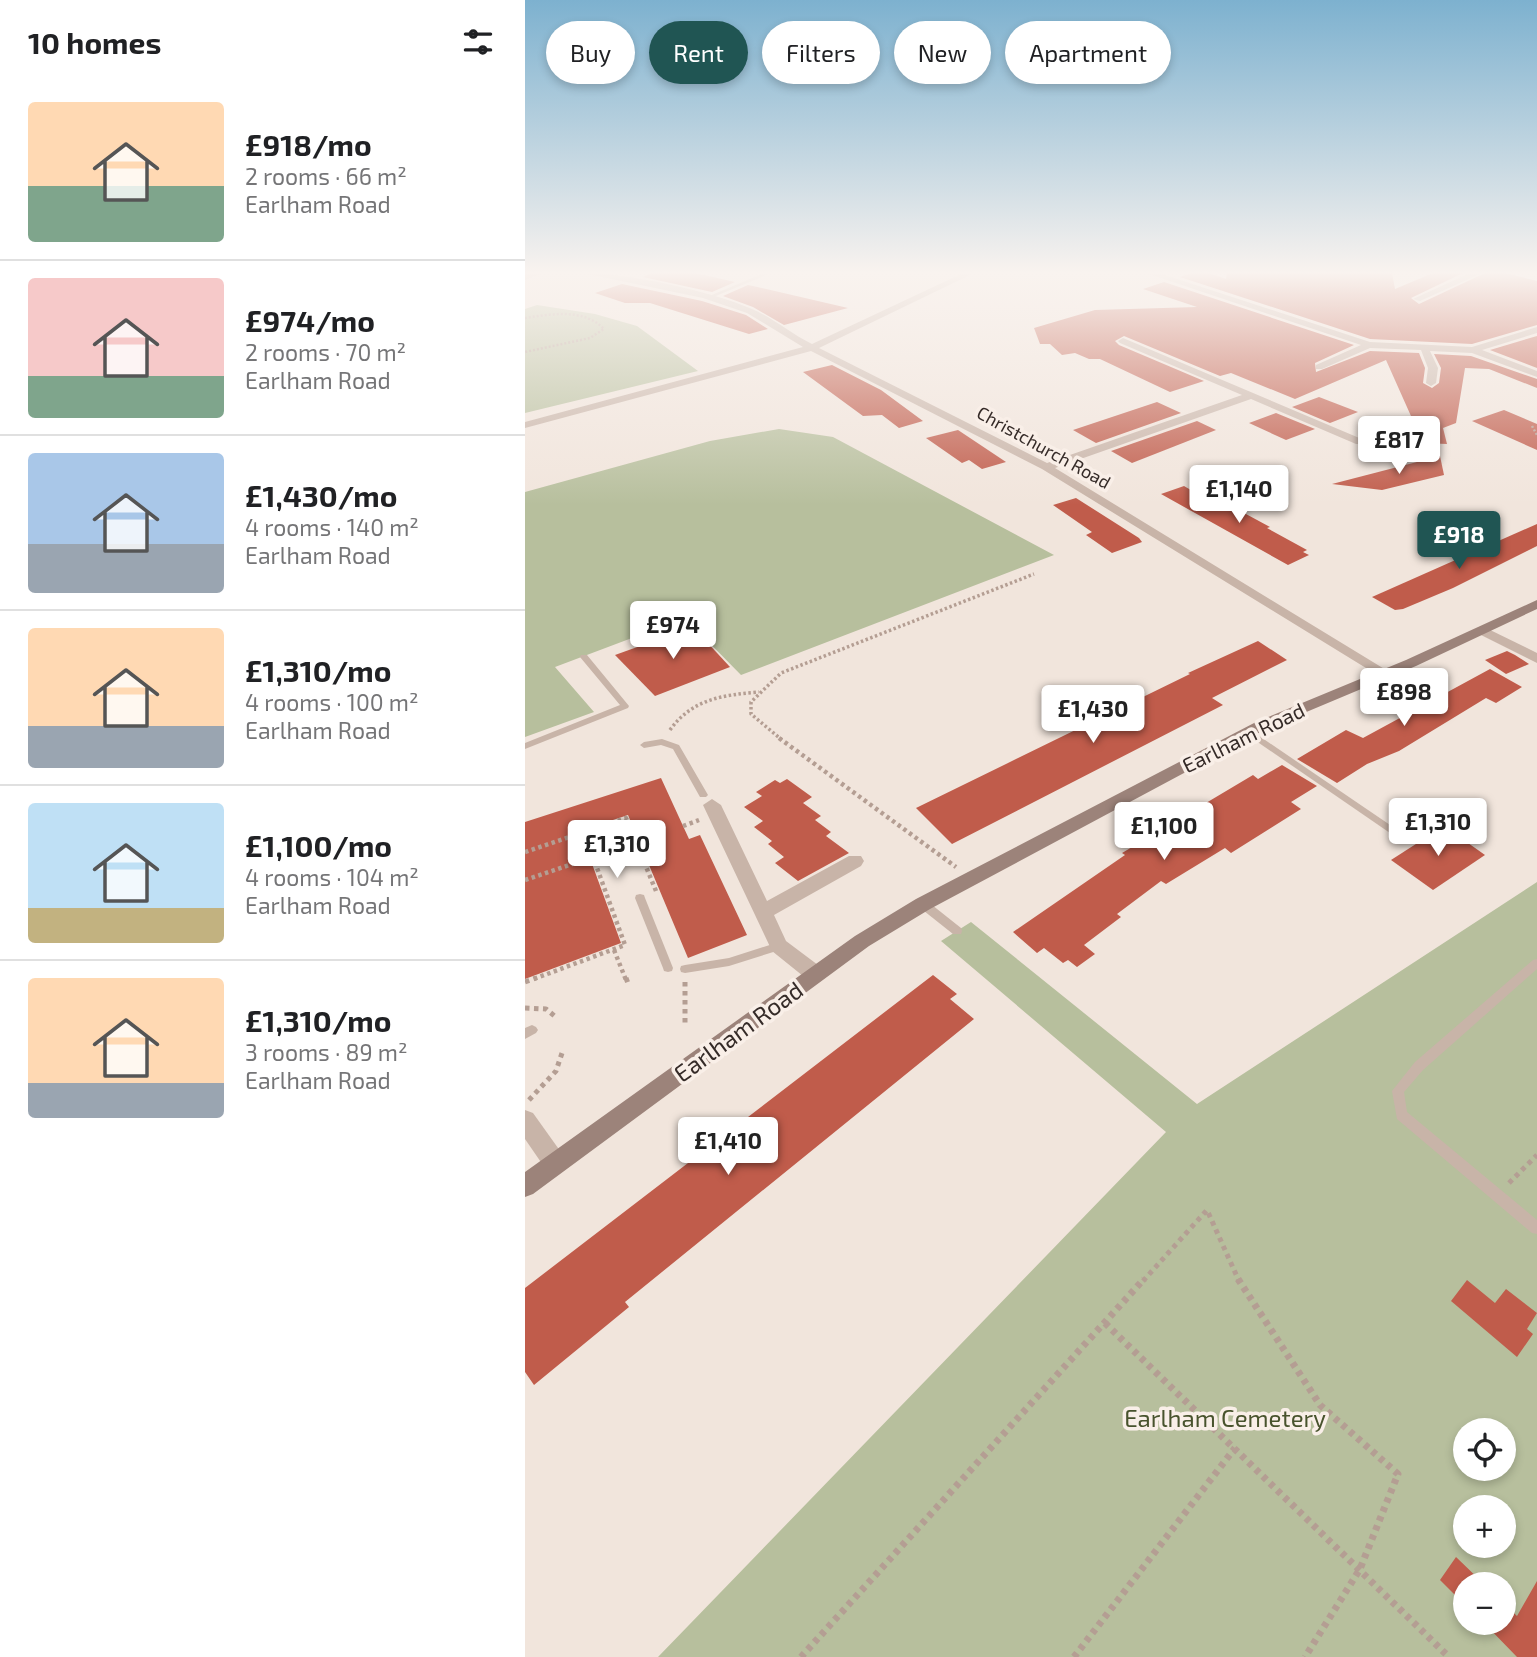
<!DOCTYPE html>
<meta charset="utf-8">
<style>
body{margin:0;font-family:"Exo 2",sans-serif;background:#f2f2f2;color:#202124;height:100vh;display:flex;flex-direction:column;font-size:26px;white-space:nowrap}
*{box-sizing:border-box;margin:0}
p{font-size:23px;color:#757577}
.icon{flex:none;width:38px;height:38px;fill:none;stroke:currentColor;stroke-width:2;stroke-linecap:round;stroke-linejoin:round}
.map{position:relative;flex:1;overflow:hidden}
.details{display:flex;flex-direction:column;background:#fff;width:525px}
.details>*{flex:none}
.guide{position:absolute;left:21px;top:21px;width:665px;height:63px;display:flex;gap:14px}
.buttons{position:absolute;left:928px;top:1418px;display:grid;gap:14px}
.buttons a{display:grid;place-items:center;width:63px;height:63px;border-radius:50%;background:#fff;box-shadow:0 4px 10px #0003;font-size:35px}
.price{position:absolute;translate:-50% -60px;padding:0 16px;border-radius:7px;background:#fff;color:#222;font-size:23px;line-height:46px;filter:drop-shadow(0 2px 4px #0008)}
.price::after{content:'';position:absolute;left:50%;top:42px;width:21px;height:16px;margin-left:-10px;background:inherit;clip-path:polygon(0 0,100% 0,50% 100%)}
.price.current{background:#205553;color:#fff}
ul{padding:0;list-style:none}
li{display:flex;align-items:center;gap:21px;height:175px;padding:0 28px}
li+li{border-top:2px solid #e0e0e0}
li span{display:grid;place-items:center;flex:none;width:196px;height:140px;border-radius:7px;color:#555}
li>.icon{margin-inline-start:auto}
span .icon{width:84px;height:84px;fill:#fffc;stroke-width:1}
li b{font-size:30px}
h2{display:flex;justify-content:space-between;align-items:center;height:84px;padding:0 28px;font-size:30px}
.pill{padding:0 24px;border-radius:32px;background:#fff;box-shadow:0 4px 10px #0003;font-size:24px;line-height:63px}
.pill.current{background:#205553;color:#fff}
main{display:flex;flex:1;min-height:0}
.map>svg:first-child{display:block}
.green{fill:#b7bf9d;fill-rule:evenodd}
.building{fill:#c05c4b}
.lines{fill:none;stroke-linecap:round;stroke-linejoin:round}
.path-far4{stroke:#b49e93;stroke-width:2.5;stroke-dasharray:2 2;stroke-linecap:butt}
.path-far3{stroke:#b49e93;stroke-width:3.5;stroke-dasharray:2.5 2.5;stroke-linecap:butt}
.path-far2{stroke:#b49e93;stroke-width:4.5;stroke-dasharray:3.5 3.5;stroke-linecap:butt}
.path-far1{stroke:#b49e93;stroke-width:5;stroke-dasharray:4.5 4.5;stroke-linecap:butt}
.path{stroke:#b49e93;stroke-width:7;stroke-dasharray:5 5;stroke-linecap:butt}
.service{fill:#c8b4a8;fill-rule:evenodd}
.minor{fill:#c8b4a8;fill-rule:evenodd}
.secondary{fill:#9c837a;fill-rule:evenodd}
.labels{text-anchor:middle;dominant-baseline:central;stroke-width:7;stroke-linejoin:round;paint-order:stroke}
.far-street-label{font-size:18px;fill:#352b28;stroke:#f9efe8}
.street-label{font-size:21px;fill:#352b28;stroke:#f9efe8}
.near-street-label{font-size:24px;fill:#352b28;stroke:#f9efe8}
.near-park-label{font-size:24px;fill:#48532d;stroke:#f9efe8}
</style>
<main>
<section class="details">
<h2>10 homes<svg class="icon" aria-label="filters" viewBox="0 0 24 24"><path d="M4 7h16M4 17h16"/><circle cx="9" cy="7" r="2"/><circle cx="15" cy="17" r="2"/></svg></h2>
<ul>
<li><span style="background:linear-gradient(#ffd9b3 60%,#7fa58c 0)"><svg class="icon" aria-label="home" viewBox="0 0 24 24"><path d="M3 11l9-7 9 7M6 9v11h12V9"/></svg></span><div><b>£918/mo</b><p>2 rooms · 66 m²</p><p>Earlham Road</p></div></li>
<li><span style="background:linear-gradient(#f6c9c9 70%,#7fa58c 0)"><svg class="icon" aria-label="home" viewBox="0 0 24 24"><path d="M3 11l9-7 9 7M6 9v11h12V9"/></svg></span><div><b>£974/mo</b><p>2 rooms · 70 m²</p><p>Earlham Road</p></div></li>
<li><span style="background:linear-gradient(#a9c7e8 65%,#9aa5b1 0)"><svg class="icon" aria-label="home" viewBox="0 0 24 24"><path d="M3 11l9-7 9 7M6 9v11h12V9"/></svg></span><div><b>£1,430/mo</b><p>4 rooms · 140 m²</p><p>Earlham Road</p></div></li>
<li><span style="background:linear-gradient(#ffd9b3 70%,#9aa5b1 0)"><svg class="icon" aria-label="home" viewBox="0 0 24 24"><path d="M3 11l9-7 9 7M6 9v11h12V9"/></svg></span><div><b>£1,310/mo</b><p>4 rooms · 100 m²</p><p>Earlham Road</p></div></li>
<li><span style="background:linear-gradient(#bfe0f5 75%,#c2b280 0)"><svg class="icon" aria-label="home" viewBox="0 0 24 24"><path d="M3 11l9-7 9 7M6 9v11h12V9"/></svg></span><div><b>£1,100/mo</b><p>4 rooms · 104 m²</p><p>Earlham Road</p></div></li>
<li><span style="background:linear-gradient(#ffd9b3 75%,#9aa5b1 0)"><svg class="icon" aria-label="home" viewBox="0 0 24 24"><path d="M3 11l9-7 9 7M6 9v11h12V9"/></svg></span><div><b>£1,310/mo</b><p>3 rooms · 89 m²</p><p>Earlham Road</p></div></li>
</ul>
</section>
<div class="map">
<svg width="1012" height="1657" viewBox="0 0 1012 1657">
<rect width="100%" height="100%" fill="#f1e5dc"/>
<!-- green -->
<g class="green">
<path d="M 12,305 L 70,314 L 112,326 L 173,371 L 0,413 L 0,309 Z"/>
<path d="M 254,429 L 308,437 L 529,555 L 216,675 L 160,618 L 30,667 L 69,712 L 0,737 L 0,492 L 185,441 Z"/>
<path d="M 1012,882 L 1012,1657 L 133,1657 L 641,1132 L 416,941 L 446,922 L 672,1104 ZM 940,1430 L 978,1430 L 978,1468 L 940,1468 ZM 940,1507 L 978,1507 L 978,1545 L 940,1545 ZM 940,1584 L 978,1584 L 978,1622 L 940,1622 Z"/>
</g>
<!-- building -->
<g class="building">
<path d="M 127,273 L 170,273 L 210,282 L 187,292 L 118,277 Z"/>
<path d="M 666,273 L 684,273 L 701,279 L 702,273 L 867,273 L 870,289 L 908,273 L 938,273 L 886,298 L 894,304 L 960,273 L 981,273 L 1012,281 L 1012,325 L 947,344 L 845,339 L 655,277 Z"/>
<path d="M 639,282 L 829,345 L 790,363 L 791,372 L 845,351 L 894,353 L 900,368 L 898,383 L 907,388 L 914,383 L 916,368 L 909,354 L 946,356 L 1012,379 L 1012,388 L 964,369 L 940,368 L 931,423 L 918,428 L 922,444 L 898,443 L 861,360 L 770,399 L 706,373 L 695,376 L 599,336 L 590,341 L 594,345 L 679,381 L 645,392 L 575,359 L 564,359 L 550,353 L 537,355 L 525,344 L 515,344 L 509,328 L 570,310 L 672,307 L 618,289 Z"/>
<path d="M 97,284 L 177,301 L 221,315 L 243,329 L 224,334 L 125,303 L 100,303 L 70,293 Z"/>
<path d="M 223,285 L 228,286 L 323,308 L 259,325 L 228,307 L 198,296 Z"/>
<path d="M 1012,336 L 1012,368 L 965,350 Z"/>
<path d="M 307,365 L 356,390 L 398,421 L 374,428 L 357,415 L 338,416 L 278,372 Z"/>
<path d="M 794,397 L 833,412 L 805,423 L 767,407 Z"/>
<path d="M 632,402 L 656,413 L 571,443 L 548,430 Z"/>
<path d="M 979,410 L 1012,424 L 1012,450 L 947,421 Z"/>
<path d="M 751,413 L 790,429 L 761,440 L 724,423 Z"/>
<path d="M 672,421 L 691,430 L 607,463 L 586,451 Z"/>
<path d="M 433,430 L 481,462 L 457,469 L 444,460 L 437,463 L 401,438 Z"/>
<path d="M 915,456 L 919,475 L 857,490 L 807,484 Z"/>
<path d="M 659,486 L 688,503 L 695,500 L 745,527 L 742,528 L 782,550 L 778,552 L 784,555 L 763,565 L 636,494 Z"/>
<path d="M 551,498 L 614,538 L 617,542 L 587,553 L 561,535 L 567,532 L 528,505 Z"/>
<path d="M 1012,524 L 1012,546 L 928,588 L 878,609 L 870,610 L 847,597 Z"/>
<path d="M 168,627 L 205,667 L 130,696 L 90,655 Z"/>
<path d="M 733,641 L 762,660 L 687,698 L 698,705 L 427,844 L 391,808 L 665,674 L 663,673 Z"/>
<path d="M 982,651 L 990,655 L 1004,664 L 981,674 L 960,660 Z"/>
<path d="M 965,669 L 997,687 L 971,703 L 961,698 L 874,751 L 842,764 L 812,783 L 772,759 L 821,730 L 838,738 Z"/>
<path d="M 757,765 L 792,786 L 766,802 L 776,809 L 706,853 L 700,848 L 641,884 L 636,881 L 592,914 L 596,917 L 559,945 L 570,954 L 552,967 L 543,960 L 538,963 L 519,948 L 512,953 L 488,932 L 600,855 L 597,853 L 728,775 L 733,779 Z"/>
<path d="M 136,778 L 164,839 L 175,835 L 222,935 L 163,958 L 103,815 L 55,831 L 96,943 L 0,979 L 0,822 Z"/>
<path d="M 262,779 L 287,797 L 278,803 L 296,816 L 290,820 L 306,832 L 301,836 L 324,853 L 273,881 L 250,863 L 259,857 L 243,844 L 247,841 L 229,827 L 238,821 L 219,807 L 237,796 L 231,792 L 250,780 L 255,783 Z"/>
<path d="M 919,826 L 960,855 L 908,890 L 866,860 Z"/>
<path d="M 408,975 L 432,994 L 425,999 L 449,1019 L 100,1302 L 104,1307 L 9,1385 L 0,1372 L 0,1288 Z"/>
<path d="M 942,1280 L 970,1303 L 981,1289 L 1012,1313 L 1002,1329 L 1008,1334 L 992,1357 L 926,1301 Z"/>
<path d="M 931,1557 L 959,1584 L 940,1584 L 940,1605 L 915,1580 Z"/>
<path d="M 1012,1581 L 1012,1657 L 992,1657 L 958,1622 L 978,1622 L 978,1603 L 992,1616 Z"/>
</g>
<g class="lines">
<!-- path-far4 -->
<g class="path-far4">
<path d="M 0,318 C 26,314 59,308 79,329 L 65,338 L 0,352"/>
<path d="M 1007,426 L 1012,435"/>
</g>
<!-- path-far3 -->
<g class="path-far3">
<path d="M 145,730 C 167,699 198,695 234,692"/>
<path d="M 257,740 L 226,714 L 226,702 L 256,673 L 509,574"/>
</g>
<!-- path-far2 -->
<g class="path-far2">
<path d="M 254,738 L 431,867"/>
<path d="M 158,826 L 174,820"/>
<path d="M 51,835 L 60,860"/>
<path d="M 0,852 L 101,818 L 131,891"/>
<path d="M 0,880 L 68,857 L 100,945 L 6,980"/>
<path d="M 89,950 L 101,980"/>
</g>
<!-- path-far1 -->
<g class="path-far1">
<path d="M 101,978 L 104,986"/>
<path d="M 0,982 L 11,978"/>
<path d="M 160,982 L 160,1023"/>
<path d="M 0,1008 L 21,1009 L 32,1018"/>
<path d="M 4,1100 L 31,1071 L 38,1050"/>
<path d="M 984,1183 L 1012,1155"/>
<path d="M 618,1281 L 682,1210 L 714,1281"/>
</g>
<!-- path -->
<g class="path">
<path d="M 713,1279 L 795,1405 L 873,1474 L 835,1569 L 780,1657"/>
<path d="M 580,1323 L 924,1657"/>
<path d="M 276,1657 L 619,1279"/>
<path d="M 549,1657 L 710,1448"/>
</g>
<!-- service -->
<g class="service">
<path d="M 239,273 L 246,273 L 186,298 L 182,297 Z"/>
<path d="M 56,655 L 62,655 L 104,706 L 103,708 L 0,749 L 0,743 L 95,705 L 55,657 Z"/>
<path d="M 724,729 L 871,829 L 873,831 L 871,833 L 865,833 L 721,734 L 720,732 Z"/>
<path d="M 137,739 L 154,745 L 183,795 L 181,797 L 175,797 L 148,749 L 136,745 L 119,748 L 115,745 L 119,742 Z"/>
<path d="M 115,894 L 119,895 L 120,898 L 148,968 L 147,971 L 143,972 L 139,971 L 138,968 L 110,898 L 111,895 Z"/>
<path d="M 398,900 L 402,901 L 436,928 L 437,931 L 436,934 L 428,934 L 394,907 L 393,904 L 394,901 Z"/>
<path d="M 254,942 L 258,943 L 259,946 L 258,949 L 204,966 L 160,973 L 156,972 L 155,969 L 156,966 L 160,965 L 204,958 Z"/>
<path d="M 1012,959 L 1012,969 L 898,1070 L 879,1092 L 882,1112 L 1012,1220 L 1012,1234 L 1007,1233 L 872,1119 L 867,1091 L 890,1062 L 1008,960 Z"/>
<path d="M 7,1025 L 11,1027 L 13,1030 L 11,1033 L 0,1039 L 0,1028 Z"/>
</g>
<!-- minor -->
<g class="minor">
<path d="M 5,273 L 18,273 L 0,280 L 0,275 Z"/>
<path d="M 58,273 C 102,273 186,291 227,309 C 248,318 266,334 287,344 L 438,273 L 449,273 L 294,348 L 522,463 L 717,395 L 595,343 L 593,341 L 598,338 L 839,440 L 839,444 L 831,444 L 726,399 L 530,468 L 866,673 L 864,676 L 854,676 L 517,469 L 286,351 L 0,428 L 0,422 L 278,347 L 222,313 L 178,298 Z"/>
<path d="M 621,273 L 634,273 L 845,342 L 947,347 L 1012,327 L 1012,333 L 957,350 L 1012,371 L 1012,377 L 947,353 L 905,351 L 913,368 L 911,383 L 906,386 L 901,383 L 903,368 L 896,350 L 845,348 L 797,369 L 791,369 L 791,365 L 836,345 Z"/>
<path d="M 945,273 L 957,273 L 895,301 L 888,299 Z"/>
<path d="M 959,627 L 1012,653 L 1012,663 L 954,634 L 954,628 Z"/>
<path d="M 187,799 L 196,805 L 242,901 L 324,856 L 336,856 L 339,861 L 336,866 L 249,915 L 261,941 L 297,968 L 300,974 L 297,980 L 290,982 L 283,980 L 247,951 L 178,805 Z"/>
<path d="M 0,1110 L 8,1113 L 38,1155 L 42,1163 L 38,1171 L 30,1174 L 22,1171 L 0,1139 Z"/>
</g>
<!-- secondary -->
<path class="secondary" d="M 1012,600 L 1012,609 L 891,666 L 743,728 L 405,909 L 344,946 L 8,1194 L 0,1197 L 0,1172 L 330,936 L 391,899 L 731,722 L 881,660 Z"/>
</g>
<!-- sky -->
<linearGradient id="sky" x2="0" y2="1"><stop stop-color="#7db1cf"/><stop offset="0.54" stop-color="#f9f3ef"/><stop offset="1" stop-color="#f9f3ef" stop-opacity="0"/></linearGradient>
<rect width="1012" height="505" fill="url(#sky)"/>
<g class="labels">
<!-- far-street labels -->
<g class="far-street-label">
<text transform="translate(519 447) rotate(29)">Christchurch Road</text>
</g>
<!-- street labels -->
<g class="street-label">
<text transform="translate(718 737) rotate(-26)">Earlham Road</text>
</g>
<!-- near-street labels -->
<g class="near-street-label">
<text transform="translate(213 1031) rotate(-36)">Earlham Road</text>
</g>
<!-- near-park labels -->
<g class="near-park-label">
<text x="700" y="1417">Earlham Cemetery</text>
</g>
</g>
</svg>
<div class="buttons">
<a><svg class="icon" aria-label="locate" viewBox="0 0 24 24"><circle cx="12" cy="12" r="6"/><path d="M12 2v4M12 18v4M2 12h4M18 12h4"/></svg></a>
<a>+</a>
<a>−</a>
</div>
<b class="price" style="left:874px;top:476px">£817</b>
<b class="price" style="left:714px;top:525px">£1,140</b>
<b class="price current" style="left:934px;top:571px">£918</b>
<b class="price" style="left:148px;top:661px">£974</b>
<b class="price" style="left:879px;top:728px">£898</b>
<b class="price" style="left:568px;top:745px">£1,430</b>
<b class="price" style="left:913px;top:858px">£1,310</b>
<b class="price" style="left:639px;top:862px">£1,100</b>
<b class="price" style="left:92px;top:880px">£1,310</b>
<b class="price" style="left:203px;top:1177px">£1,410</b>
<div class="guide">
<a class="pill">Buy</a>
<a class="pill current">Rent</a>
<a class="pill">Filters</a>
<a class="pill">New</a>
<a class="pill">Apartment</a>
</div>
</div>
</main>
